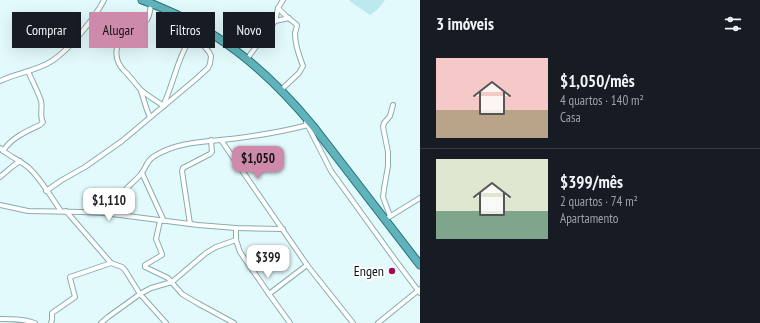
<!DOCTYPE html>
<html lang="pt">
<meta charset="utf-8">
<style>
body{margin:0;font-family:"PT Sans Narrow",sans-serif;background:#242831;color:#f1f3f6;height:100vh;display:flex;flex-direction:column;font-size:15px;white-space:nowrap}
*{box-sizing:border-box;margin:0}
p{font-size:13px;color:#9ea1a6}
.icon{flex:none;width:22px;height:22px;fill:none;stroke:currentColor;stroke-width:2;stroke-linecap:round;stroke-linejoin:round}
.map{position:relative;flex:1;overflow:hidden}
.drawer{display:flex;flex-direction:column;background:#171b24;width:340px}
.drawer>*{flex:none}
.guide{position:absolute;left:12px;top:12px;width:348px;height:36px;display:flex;gap:8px}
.price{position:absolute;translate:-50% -34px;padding:0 9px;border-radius:8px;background:#fff;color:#222;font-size:13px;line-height:26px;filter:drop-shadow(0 1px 2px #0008)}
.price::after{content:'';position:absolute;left:50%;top:24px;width:12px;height:9px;margin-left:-6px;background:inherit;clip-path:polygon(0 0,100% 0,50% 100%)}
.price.on{background:#cd8aab;color:#111}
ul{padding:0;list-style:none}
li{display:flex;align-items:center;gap:12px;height:100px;padding:0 16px}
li+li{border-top:1px solid #363941}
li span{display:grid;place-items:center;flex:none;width:112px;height:80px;border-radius:0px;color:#555}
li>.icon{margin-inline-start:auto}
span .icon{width:48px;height:48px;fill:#fffc;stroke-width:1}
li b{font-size:17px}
h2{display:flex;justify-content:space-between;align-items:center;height:48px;padding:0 16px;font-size:17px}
.chip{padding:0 14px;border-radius:0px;background:#171b24;box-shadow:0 4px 16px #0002;font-size:14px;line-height:36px}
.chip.on{background:#cd8aab;color:#111}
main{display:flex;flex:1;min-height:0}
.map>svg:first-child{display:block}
.green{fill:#bbe9ee}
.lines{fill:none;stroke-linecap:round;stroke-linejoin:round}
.minor-casing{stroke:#87adb1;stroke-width:6}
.trunk-casing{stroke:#277077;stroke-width:9}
.minor{stroke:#fff;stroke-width:4}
.trunk{stroke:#60b3bb;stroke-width:7}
.poi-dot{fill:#a00a4f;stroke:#fff;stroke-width:1.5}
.labels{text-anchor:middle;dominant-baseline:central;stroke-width:4;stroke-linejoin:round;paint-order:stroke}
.poi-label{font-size:14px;fill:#071617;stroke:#fff;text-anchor:end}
</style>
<main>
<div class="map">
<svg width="420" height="323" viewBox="0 0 420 323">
<rect width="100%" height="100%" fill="#e3fafd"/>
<!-- green -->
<path class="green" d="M 349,0 L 385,0 L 378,9 L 370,15 L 351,2 Z"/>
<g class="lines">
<defs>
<g id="minor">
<path d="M 151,3 C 149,31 139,21 124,36 C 115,44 114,57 121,67 C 123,70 127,73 129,76 C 133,80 137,86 141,90 C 148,96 156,101 164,106"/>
<path d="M 278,8 L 286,16 L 297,25 C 297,28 295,31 295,34 C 295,46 299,55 303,66 L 299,73 L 281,90"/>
<path d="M 275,21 L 289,18"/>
<path d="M 247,59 L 275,21 L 278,8 L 283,0"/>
<path d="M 0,81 C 17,73 36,71 52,61 C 70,49 94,19 104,0"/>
<path d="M 141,91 L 147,110 L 150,117"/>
<path d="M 163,106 C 174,83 178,54 194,34"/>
<path d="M 306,122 L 331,171 L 396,261 L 420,293"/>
<path d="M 221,140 L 307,265 L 353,323"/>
<path d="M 0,148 C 8,156 20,160 29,168 C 41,179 51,197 61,211"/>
<path d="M 3,151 C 11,138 27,131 40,125 L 43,122 C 39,116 43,108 41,101 C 38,91 32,81 28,71"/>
<path d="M 142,173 L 164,221"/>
<path d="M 0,177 L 13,166 L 20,161"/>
<path d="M 126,189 C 131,184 137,179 141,174 C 146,168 146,162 153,157 C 179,140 211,142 239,138 C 262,135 285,131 308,125"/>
<path d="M 46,191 L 62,180 L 85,167 L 122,141 L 196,79 L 208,68 L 210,64 L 211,56 L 209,52 L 194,34 L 191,27 L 193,22"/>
<path d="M 0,205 L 28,211 L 82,212 L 104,213 L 198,225 L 236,228 L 283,229"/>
<path d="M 66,211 L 111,263 L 122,267 L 125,270 L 140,294 L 166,323"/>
<path d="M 390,216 L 383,197 L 384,189 L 388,166 L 388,152 L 383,127 L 384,123 L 390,116 L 393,105"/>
<path d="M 389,217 L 420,198"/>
<path d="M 160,221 L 156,239 L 162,254 L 162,255 L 145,265 L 145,267 L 168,278 L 182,294 L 199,304 L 234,323"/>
<path d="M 190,224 L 182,171 L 183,168 L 210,154 L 212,152 L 211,140"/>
<path d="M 236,228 L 236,240 L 240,252 L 269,294 L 290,323"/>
<path d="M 269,294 L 307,265"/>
<path d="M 0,319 C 12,319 23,319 35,323"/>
<path d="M 51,323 L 52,320 L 52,313 L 75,297 L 70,278 L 70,277 L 111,263"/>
<path d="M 101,323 L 108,317 L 140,294 L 151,288 L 172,282 L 206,253 L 216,247 L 236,240"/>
<path d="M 378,323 L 420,289"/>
</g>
<path id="trunk" d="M 142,0 C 214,26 265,68 313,126 L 420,265"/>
</defs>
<!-- minor casing -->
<use href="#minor" class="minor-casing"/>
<!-- trunk casing -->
<use href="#trunk" class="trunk-casing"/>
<!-- minor -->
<use href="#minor" class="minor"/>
<!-- trunk -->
<use href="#trunk" class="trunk"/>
</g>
<!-- markers -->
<circle class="poi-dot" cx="392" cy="271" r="4"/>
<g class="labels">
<!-- poi labels -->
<g class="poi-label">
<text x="384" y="271">Engen</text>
</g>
</g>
</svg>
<b class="price on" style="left:258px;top:180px">$1,050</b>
<b class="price" style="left:109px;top:222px">$1,110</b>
<b class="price" style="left:268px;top:279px">$399</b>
<div class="guide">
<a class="chip">Comprar</a>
<a class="chip on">Alugar</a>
<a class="chip">Filtros</a>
<a class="chip">Novo</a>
</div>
</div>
<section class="drawer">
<h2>3 imóveis<svg class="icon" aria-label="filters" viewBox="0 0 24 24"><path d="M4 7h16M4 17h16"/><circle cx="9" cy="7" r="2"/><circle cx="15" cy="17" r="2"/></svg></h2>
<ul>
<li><span style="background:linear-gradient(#f6c9c9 65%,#b9a48a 0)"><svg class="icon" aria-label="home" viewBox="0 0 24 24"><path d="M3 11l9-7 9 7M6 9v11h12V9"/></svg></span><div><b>$1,050/mês</b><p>4 quartos · 140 m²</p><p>Casa</p></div></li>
<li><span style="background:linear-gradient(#dfe7d0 65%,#7fa58c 0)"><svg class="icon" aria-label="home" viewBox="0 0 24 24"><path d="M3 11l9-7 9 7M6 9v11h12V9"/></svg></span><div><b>$399/mês</b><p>2 quartos · 74 m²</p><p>Apartamento</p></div></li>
</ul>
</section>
</main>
